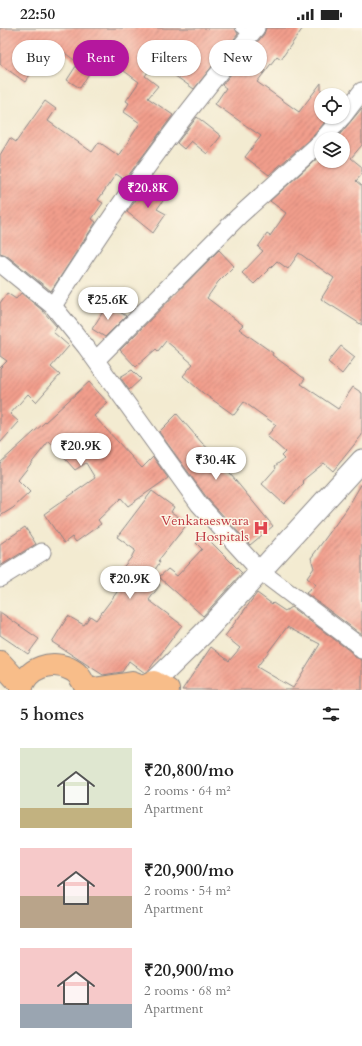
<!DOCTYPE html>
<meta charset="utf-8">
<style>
body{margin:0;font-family:Cardo,serif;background:#f6f6f6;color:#222;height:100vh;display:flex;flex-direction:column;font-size:15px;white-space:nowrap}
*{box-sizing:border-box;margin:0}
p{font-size:13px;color:#767676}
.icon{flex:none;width:22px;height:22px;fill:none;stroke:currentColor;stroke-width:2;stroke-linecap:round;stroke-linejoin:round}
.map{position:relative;height:662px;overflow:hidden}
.panel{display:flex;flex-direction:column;background:#fff;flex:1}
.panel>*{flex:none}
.top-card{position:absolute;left:12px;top:12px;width:338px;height:36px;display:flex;gap:8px}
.fabs{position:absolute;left:314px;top:60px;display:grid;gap:8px}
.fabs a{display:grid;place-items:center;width:36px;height:36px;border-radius:50%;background:#fff;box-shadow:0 1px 3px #0004;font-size:20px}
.price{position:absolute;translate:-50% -34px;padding:0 9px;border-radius:14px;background:#fff;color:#222;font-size:13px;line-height:26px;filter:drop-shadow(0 1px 2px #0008)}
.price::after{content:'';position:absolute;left:50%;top:24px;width:12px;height:9px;margin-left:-6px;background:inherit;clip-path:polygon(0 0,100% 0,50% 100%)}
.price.selected{background:#b5179e;color:#fff}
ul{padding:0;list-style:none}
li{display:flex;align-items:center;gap:12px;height:100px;padding:0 20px}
li span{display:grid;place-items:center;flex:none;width:112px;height:80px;border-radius:0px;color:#555}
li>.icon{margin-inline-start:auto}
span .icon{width:48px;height:48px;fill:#fffc;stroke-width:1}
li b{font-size:17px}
h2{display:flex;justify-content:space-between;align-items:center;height:48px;padding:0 20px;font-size:17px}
.pill{padding:0 14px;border-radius:18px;background:#fff;box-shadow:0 1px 3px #0004;font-size:14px;line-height:36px}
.pill.selected{background:#b5179e;color:#fff}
.status{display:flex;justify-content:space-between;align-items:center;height:28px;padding:0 20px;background:#fff;direction:ltr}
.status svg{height:11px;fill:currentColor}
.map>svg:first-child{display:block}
.building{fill:url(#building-hatch);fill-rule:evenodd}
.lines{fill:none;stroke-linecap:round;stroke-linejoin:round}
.service-casing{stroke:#8a8686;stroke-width:10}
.minor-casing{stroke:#8a8686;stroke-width:19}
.tertiary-casing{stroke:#8a8686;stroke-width:23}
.primary-casing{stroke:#8a8686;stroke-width:24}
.service{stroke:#fff;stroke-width:8}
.minor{stroke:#fff;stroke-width:17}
.tertiary{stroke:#fff;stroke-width:21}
.primary{stroke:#f8bd89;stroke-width:22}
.labels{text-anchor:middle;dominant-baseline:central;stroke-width:3;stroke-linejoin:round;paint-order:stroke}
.health-label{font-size:14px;fill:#be3a42;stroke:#fcf5e5;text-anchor:end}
</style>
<div class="status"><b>22:50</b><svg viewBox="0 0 49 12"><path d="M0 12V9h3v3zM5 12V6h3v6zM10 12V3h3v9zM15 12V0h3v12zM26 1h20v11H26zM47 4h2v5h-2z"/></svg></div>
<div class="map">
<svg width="362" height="662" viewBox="0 0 362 662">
<defs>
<pattern id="building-hatch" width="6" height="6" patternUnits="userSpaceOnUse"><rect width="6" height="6" fill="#f29e8c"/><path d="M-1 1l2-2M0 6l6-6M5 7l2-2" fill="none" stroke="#c48074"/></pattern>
</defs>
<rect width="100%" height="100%" fill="#fcf5e5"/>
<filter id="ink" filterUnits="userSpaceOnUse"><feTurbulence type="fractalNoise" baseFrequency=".025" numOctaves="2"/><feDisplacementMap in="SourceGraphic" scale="8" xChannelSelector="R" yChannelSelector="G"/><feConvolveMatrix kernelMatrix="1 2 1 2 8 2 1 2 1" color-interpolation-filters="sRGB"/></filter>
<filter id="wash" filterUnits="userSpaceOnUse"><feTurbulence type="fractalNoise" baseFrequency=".012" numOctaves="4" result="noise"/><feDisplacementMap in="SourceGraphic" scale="16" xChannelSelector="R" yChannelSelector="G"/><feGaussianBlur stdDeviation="0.9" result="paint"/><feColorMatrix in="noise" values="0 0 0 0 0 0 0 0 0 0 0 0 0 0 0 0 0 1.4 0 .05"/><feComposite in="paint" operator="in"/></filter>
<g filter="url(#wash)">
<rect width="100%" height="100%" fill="#f3ebd1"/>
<g id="blocks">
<!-- building -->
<g class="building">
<path d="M 0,0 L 235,0 L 238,6 L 194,61 L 155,34 L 145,48 L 158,58 L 148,70 L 173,87 L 125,152 L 116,146 L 98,172 L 103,175 L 92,191 L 96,194 L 51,263 L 6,227 L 0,225 L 0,127 L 10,110 L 16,114 L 45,73 L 56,81 L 48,93 L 92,124 L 99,114 L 119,128 L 140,95 L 124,84 L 129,75 L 126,73 L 139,54 L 101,26 L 80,60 L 67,52 L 78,35 L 57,19 L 46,36 L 40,32 L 25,54 L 0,36 Z"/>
<path d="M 266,0 L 303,0 L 281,31 L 277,28 L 257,54 L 299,84 L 321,55 L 321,89 L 329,89 L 314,107 L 269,147 L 245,129 L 261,108 L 215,76 L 226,60 L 222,57 L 264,6 Z"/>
<path d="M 362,80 L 362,117 L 351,130 L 362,139 L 362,146 L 356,153 L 362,158 L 362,297 L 321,271 L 334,250 L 299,225 L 288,241 L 277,233 L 254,256 L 242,245 L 263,223 L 258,219 L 267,206 L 270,208 L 286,185 L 270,173 L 321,127 L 321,133 L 343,133 L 343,111 L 336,111 Z"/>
<path d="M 197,89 L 221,108 L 207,126 L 191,113 L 184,121 L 177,115 Z"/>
<path d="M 147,157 L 165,170 L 157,181 L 166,186 L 153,205 L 127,184 Z"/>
<path d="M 219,222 L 234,238 L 218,254 L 207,270 L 243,297 L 239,301 L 273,325 L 272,327 L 305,351 L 301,356 L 338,381 L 353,359 L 362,365 L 362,407 L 333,443 L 324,435 L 302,453 L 304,455 L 284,476 L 262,456 L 276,440 L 275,438 L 284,431 L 281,428 L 285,424 L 267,408 L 276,397 L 244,374 L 234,387 L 203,365 L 183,348 L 193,336 L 166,313 L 158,323 L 156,321 L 136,339 L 120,322 Z"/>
<path d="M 7,265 L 16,271 L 21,265 L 42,282 L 57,299 L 53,304 L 69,318 L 51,339 L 60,347 L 36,374 L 28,366 L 10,386 L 19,394 L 0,415 L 0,340 L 7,333 L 0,328 L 0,275 Z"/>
<path d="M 108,276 L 126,288 L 105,309 L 92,301 Z"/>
<path d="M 341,318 L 355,329 L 342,346 L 328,334 Z"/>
<path d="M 132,342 L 141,351 L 129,362 L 120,349 Z"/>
<path d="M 89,354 L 108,375 L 94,388 L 142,440 L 153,429 L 168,450 L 128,478 L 121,470 L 98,492 L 101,496 L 76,514 L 72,509 L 64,515 L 44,486 L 95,450 L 86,435 L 75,442 L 49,413 L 18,452 L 30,464 L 13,480 L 0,488 L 0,435 Z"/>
<path d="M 177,386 L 202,415 L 212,424 L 273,498 L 250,517 L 207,470 L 159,404 Z"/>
<path d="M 362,455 L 362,607 L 306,565 L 316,557 L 307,550 L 314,540 L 311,530 L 346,482 Z"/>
<path d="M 152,463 L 174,479 L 171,484 L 188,495 L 158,533 L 160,534 L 150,549 L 160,557 L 149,572 L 182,597 L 148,643 L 145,645 L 129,633 L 122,644 L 103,647 L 52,614 L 68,588 L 84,597 L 90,588 L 96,592 L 120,560 L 112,552 L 131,530 L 135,522 L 117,509 Z"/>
<path d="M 25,499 L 36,516 L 0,538 L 0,516 Z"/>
<path d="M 204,507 L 242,545 L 203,588 L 159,549 L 168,541 L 177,548 L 202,521 L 196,515 Z"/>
<path d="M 257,565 L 272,576 L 273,575 L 285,583 L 291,579 L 350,623 L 355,629 L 362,632 L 362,662 L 182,662 L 211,619 L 229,633 L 240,620 L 225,608 ZM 287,599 L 320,616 L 293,660 L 257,639 Z"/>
<path d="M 0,584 L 39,611 L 28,626 L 0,607 Z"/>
</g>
</g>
</g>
<g filter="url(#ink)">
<use href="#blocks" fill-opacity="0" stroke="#8a8686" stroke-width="1"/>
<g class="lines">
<defs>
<path id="service" d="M 240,0 L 250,8"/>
<g id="minor">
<path d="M 343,88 L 362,63"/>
<path d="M 323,111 L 342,89"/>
<path d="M 0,235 L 53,278 L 86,319 L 199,476 L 260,543 L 357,616 L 362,622"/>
<path d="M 53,278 C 114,181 182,87 256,0"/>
<path d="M 96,332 L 239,188 L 321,114"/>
<path d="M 0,550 L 42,524"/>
</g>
<path id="tertiary" d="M 154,654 L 204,605 L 362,432"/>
<g id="primary">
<path d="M 0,634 L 22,658"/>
<path d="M 21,662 C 26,639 53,631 72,642 C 80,646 83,654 87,662"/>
<path d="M 87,662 L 132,655 L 143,659"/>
<path d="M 141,662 L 143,659 L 154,654 L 168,662"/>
</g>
</defs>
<!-- service casing -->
<use href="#service" class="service-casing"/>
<!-- minor casing -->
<use href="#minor" class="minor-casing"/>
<!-- tertiary casing -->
<use href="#tertiary" class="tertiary-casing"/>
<!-- primary casing -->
<use href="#primary" class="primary-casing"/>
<!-- service -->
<use href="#service" class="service"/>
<!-- minor -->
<use href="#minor" class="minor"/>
<!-- tertiary -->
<use href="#tertiary" class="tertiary"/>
<!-- primary -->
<use href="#primary" class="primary"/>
</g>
</g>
<!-- icons -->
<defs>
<symbol id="hospital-bare" viewBox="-9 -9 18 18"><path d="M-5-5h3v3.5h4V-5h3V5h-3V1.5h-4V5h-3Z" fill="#e0444e" stroke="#fcf5e5" stroke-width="2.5" paint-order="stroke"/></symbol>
</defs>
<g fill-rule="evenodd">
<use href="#hospital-bare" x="250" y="489" width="22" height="22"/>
</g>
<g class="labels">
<!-- health labels -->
<g class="health-label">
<text x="249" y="492">Venkataeswara<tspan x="249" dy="16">Hospitals</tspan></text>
</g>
</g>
</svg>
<div class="fabs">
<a><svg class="icon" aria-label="locate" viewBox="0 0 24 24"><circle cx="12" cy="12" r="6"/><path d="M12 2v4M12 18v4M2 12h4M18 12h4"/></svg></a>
<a><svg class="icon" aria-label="layers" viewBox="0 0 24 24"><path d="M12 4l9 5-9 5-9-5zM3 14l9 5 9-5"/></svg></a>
</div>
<b class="price selected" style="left:148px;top:181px">₹20.8K</b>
<b class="price" style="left:108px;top:293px">₹25.6K</b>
<b class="price" style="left:81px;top:439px">₹20.9K</b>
<b class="price" style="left:216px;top:453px">₹30.4K</b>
<b class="price" style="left:130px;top:572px">₹20.9K</b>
<div class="top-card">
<a class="pill">Buy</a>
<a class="pill selected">Rent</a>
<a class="pill">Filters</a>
<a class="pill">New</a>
</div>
</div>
<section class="panel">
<h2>5 homes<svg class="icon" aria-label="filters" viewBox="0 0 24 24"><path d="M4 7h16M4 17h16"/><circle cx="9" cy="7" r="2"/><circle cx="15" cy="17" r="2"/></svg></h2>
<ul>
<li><span style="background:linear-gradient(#dfe7d0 75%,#c2b280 0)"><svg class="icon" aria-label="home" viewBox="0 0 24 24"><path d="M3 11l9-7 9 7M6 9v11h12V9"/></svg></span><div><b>₹20,800/mo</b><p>2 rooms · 64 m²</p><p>Apartment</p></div></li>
<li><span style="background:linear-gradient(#f6c9c9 60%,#b9a48a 0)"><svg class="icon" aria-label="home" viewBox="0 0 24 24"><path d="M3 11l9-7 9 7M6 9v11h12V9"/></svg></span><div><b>₹20,900/mo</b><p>2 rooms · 54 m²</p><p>Apartment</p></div></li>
<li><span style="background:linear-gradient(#f6c9c9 70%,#9aa5b1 0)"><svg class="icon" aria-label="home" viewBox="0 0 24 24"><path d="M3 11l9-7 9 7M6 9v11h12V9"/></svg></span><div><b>₹20,900/mo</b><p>2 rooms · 68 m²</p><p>Apartment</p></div></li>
</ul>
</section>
